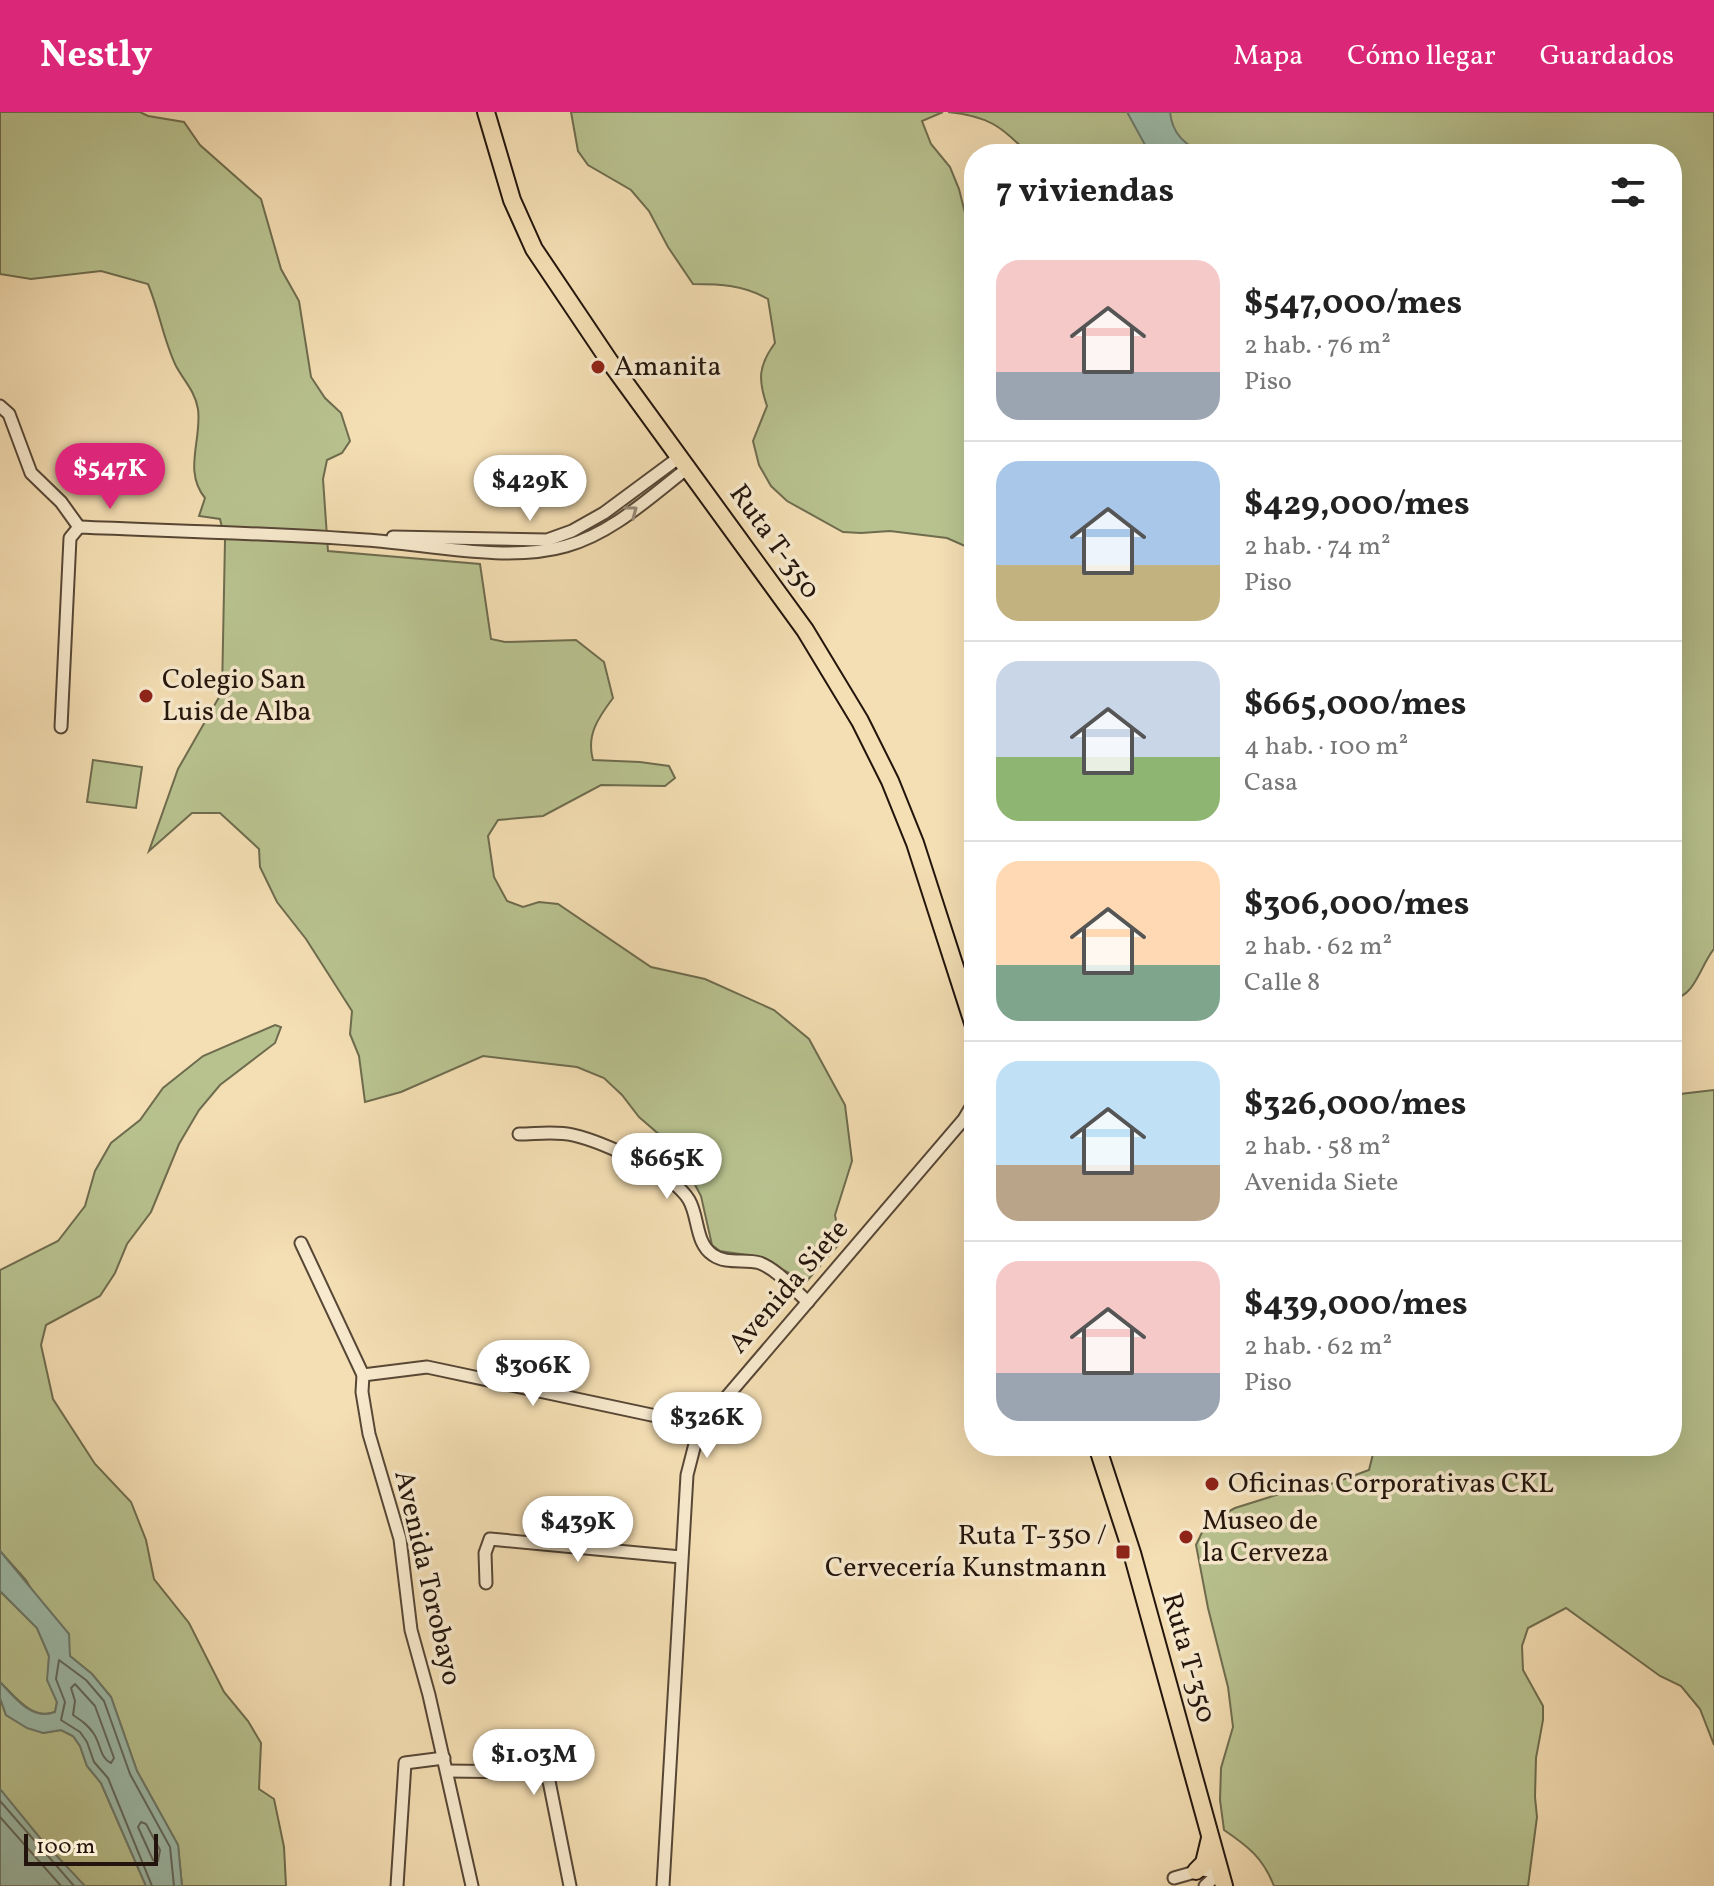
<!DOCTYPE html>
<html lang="es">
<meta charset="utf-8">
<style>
body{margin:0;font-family:Vollkorn,serif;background:#f6f6f6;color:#222;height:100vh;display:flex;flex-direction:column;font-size:30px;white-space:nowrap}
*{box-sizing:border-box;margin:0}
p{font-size:26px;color:#767676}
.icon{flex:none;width:44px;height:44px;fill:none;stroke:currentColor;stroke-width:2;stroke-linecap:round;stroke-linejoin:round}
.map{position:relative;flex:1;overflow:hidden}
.drawer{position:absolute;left:964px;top:32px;width:718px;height:1312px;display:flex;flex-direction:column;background:#fff;border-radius:32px;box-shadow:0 8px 32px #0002}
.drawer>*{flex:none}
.scale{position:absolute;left:24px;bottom:20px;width:134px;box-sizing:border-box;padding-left:8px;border:4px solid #23150d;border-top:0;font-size:22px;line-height:28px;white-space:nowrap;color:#23150d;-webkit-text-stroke:6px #f8eace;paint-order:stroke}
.price{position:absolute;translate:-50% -68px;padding:0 18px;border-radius:28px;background:#fff;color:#222;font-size:26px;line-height:52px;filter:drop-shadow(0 2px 4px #0008)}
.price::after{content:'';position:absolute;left:50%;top:48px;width:24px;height:18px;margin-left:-12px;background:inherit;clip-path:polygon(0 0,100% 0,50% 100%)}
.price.selected{background:#db2777;color:#fff}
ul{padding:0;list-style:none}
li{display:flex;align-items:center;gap:24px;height:200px;padding:0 32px}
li+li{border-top:2px solid #e0e0e0}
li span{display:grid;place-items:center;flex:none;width:224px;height:160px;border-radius:24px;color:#555}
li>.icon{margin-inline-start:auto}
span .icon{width:96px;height:96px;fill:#fffc;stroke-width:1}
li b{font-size:34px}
h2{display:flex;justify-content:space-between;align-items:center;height:96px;padding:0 32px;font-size:34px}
header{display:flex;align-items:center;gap:48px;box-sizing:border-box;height:112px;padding:0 40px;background:#db2777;color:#fff}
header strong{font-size:38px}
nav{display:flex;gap:44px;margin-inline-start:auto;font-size:28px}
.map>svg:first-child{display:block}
.green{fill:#b8c28f;stroke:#6e6c4e;stroke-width:2}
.water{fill:#9cbcab;stroke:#6c796c;stroke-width:2}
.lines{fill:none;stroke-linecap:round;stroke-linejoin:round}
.shore{stroke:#60685c;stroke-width:2}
.street-casing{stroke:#574736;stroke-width:15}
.primary-casing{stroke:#23150d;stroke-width:20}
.street{stroke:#f8eace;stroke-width:11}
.primary{stroke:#f4deb3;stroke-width:16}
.oneway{stroke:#988a77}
.poi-dot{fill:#8f2418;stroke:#f8eace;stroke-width:3}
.labels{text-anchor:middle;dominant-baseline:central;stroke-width:7;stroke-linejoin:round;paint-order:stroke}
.poi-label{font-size:28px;fill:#23150d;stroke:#f8eace;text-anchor:start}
.street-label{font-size:28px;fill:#23150d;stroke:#f8eace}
</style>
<header>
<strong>Nestly</strong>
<nav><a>Mapa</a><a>Cómo llegar</a><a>Guardados</a></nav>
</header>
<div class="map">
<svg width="1714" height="1774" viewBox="0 0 1714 1774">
<rect width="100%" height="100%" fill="#f4deb3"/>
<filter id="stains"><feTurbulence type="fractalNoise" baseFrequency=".0025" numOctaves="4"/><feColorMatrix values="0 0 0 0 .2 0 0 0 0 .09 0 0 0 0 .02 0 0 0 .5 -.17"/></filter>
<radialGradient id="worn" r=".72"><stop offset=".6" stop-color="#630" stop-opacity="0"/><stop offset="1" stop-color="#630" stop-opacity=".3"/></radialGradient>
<!-- green -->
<g class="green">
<path d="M 0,0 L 140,0 L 148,4 L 184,10 L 200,33 L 261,87 L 281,157 L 299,189 L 311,265 L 325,286 L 341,301 L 350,329 L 342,341 L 327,348 L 323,367 L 328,439 L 480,452 L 491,527 L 505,530 L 576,528 L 604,550 L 613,586 C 598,606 586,623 593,648 L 640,650 L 669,654 L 675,666 L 665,674 L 601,673 L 543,704 L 498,708 L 488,724 L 494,765 L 507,789 L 523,795 L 539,790 L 558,792 L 651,855 L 705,867 L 774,898 L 809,927 L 845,993 L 852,1049 L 835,1103 L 840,1131 L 806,1170 L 759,1145 L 720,1139 L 712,1133 L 701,1084 L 676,1037 L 639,1005 L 622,983 L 604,966 L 577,955 L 483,944 L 401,980 L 365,990 L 359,944 L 350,922 L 352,899 L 306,827 L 277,790 L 260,755 L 259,737 L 220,701 L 192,701 L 149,739 L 178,657 L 222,580 L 225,428 L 220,407 L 199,404 L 205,386 C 183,359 202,328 198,297 C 195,279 184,269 176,254 C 164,230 159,198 148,172 L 101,159 L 31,167 L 0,162 Z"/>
<path d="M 571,0 L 943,0 L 922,9 L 931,32 L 950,55 L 959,77 L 974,137 L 974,438 L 947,426 L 890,419 L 861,421 L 843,420 L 787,389 L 771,374 L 759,353 L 753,329 L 767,294 C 758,268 758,254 775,231 L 768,187 C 744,173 720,172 693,172 L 668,135 L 649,99 L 631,78 L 588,53 L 578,39 Z"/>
<path d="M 948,0 L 1714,0 L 1714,837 C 1700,854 1695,885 1672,887 L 1672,42 L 1029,42 C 1000,14 989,4 948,0 Z"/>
<path d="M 93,648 L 142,655 L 136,696 L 87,690 Z"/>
<path d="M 275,913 L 281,915 L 275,931 L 220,973 L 199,998 L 179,1032 L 151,1100 L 127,1132 L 115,1161 L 100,1184 L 46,1213 L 41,1233 L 53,1287 L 95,1352 L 131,1390 L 146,1428 L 154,1467 L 189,1511 L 224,1580 L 248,1609 L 261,1631 L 259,1677 L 274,1687 L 284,1735 L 286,1774 L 182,1774 L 178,1733 L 137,1659 L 111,1585 L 92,1562 L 70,1544 L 26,1468 L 0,1439 L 0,1158 L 58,1129 L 85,1094 L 95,1059 L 111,1031 L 140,1008 L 163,976 L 203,944 Z"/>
<path d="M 1714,978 L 1714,1633 L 1700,1597 L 1681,1574 L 1660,1564 L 1566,1496 L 1528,1516 L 1522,1534 L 1523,1558 L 1543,1594 L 1543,1608 L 1536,1646 L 1535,1685 L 1537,1705 L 1528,1774 L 1274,1774 C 1263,1746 1249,1735 1224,1718 L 1220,1688 L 1221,1656 L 1233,1615 L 1228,1575 L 1208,1496 L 1196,1433 L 1206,1412 L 1235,1396 L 1289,1379 L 1306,1381 L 1369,1358 L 1375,1334 L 1672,1334 L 1672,985 L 1680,982 Z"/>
<path d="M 0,1479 L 37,1516 L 49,1544 L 48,1568 L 57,1590 L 55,1600 C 32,1609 15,1584 0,1570 Z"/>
<path d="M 0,1586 L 6,1603 L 43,1621 L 61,1618 L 73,1624 L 80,1634 L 87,1654 L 101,1671 L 146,1774 L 67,1774 L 0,1700 Z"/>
</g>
<!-- water -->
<g class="water">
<path d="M 1127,0 L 1170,0 C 1172,22 1186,35 1207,42 L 1150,42 Z"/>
<path d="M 0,1439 L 69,1522 L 70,1544 L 92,1562 L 111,1585 L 137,1659 L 178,1733 L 182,1774 L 146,1774 L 101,1671 L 87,1654 L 80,1634 L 73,1624 L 61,1618 L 43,1621 L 27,1616 L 6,1603 L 0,1586 L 0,1570 C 14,1585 32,1609 55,1600 L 57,1590 L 47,1568 L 49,1544 L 37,1516 L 0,1479 Z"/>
<path d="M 0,1677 L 40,1726 L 85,1774 L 0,1774 Z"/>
</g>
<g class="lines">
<!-- shore -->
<g class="shore">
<path d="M 75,1572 L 95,1594 L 114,1646 L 111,1651 C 100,1646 101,1633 94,1622 C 88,1613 82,1609 73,1603 L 75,1589 L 71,1576 Z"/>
<path d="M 0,1689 L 74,1774"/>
<path d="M 0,1705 L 61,1774"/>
<path d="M 141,1710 L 146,1712 L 160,1738 L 158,1749 L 153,1748 L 138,1715 Z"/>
<path d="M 152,1774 L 108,1666 L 94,1650 L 87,1630 L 80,1620 L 61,1608 L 65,1590 L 56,1567 L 59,1548 L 86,1568 L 104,1589 L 130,1662 L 170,1735 L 174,1774"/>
</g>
<defs>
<g id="street">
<path d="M 0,294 L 9,302 L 31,361 L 61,390 L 79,415"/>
<path d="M 393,425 L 547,428 L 572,419 L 604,401 L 681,344"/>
<path d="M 61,615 L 70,426 L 79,415 C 174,419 270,421 366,428 C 427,432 507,451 566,434 C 613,421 651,384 689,355"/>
<path d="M 519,1022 C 536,1022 556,1019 573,1023 C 603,1030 674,1062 689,1088 C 699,1105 695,1131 713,1143 C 727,1153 745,1146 760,1151 C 778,1158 794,1178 808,1190"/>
<path d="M 301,1131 L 363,1263 L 362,1280 L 369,1322 L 400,1427 L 411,1518 L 429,1583 L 472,1774"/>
<path d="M 363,1263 L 427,1255 L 703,1314"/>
<path d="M 486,1471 L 485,1441 L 490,1427 L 681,1445"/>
<path d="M 447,1659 L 537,1660 L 543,1662 L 549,1669 L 570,1774"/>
<path d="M 1174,1766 L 1202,1758 L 1220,1760"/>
<path d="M 397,1774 L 405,1651 L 444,1646"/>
<path d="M 663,1774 L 687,1363 L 697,1324 L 712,1302 L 964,1007 L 974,990"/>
<path d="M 1205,1774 L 1220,1760"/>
</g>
<g id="primary">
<path d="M 486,0 L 512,88 L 534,137 L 610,250 L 805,518 L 860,609 L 890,669 L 915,731 L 974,914"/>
<path d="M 1097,1334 L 1132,1441 L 1224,1774"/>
<path d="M 1196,1759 L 1204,1751 L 1210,1726"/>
</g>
</defs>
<!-- street casing -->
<use href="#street" class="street-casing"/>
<!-- primary casing -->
<use href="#primary" class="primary-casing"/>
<!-- street -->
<use href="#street" class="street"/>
<!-- primary -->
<use href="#primary" class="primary"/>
</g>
<!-- one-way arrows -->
<defs><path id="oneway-chevron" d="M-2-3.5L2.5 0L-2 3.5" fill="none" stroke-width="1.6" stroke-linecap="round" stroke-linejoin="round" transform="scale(2)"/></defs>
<use class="oneway" href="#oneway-chevron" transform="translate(632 399) rotate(-37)"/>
<!-- markers -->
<g class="poi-dot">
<circle cx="598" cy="255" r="8"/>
<circle cx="146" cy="584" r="8"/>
<circle cx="1212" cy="1372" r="8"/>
<circle cx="1186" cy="1425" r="8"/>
<rect x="1115" y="1432" width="16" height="16" rx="4"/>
</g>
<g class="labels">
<!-- poi labels -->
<g class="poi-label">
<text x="614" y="255">Amanita</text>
<text x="162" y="568">Colegio San<tspan x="162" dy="32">Luis de Alba</tspan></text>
<text x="1228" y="1372">Oficinas Corporativas CKL</text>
<text x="1202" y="1409">Museo de<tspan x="1202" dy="32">la Cerveza</tspan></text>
<text x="1107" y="1424" text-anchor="end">Ruta T-350 /<tspan x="1107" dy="32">Cervecería Kunstmann</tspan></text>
</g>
<!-- street labels -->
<g class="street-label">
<text transform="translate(774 430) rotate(54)">Ruta T-350</text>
<text transform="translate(789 1175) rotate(-49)">Avenida Siete</text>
<text transform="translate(427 1466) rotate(77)">Avenida Torobayo</text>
<text transform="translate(1188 1546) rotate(74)">Ruta T-350</text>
</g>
</g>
<rect width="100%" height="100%" filter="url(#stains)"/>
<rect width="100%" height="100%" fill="url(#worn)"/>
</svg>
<div class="scale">100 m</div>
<b class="price selected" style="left:110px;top:399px">$547K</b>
<b class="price" style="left:530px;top:411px">$429K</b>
<b class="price" style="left:667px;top:1089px">$665K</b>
<b class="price" style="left:533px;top:1296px">$306K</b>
<b class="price" style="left:707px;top:1348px">$326K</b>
<b class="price" style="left:578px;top:1452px">$439K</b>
<b class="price" style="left:534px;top:1685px">$1.03M</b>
<section class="drawer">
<h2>7 viviendas<svg class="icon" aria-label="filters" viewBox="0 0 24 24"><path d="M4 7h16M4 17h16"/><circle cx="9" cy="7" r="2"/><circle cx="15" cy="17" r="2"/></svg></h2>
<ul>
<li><span style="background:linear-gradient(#f6c9c9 70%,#9aa5b1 0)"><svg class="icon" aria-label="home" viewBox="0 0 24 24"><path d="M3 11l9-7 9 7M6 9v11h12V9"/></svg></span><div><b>$547,000/mes</b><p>2 hab. · 76 m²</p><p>Piso</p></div></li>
<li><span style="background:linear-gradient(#a9c7e8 65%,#c2b280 0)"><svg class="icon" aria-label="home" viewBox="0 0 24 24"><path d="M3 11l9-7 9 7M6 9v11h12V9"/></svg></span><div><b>$429,000/mes</b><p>2 hab. · 74 m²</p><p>Piso</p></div></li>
<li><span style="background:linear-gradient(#c9d6e8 60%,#8fb573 0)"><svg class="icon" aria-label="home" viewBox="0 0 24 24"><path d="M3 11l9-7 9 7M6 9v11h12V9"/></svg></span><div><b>$665,000/mes</b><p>4 hab. · 100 m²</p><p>Casa</p></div></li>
<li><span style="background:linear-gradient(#ffd9b3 65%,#7fa58c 0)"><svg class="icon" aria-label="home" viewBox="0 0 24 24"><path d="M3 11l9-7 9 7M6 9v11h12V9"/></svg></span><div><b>$306,000/mes</b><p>2 hab. · 62 m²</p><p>Calle 8</p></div></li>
<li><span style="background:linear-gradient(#bfe0f5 65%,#b9a48a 0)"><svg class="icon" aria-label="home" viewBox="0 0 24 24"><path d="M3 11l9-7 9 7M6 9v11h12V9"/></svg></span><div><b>$326,000/mes</b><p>2 hab. · 58 m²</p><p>Avenida Siete</p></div></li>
<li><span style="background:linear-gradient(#f6c9c9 70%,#9aa5b1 0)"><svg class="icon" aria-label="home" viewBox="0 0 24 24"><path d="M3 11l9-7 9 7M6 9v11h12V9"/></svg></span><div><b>$439,000/mes</b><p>2 hab. · 62 m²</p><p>Piso</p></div></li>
</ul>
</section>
</div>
